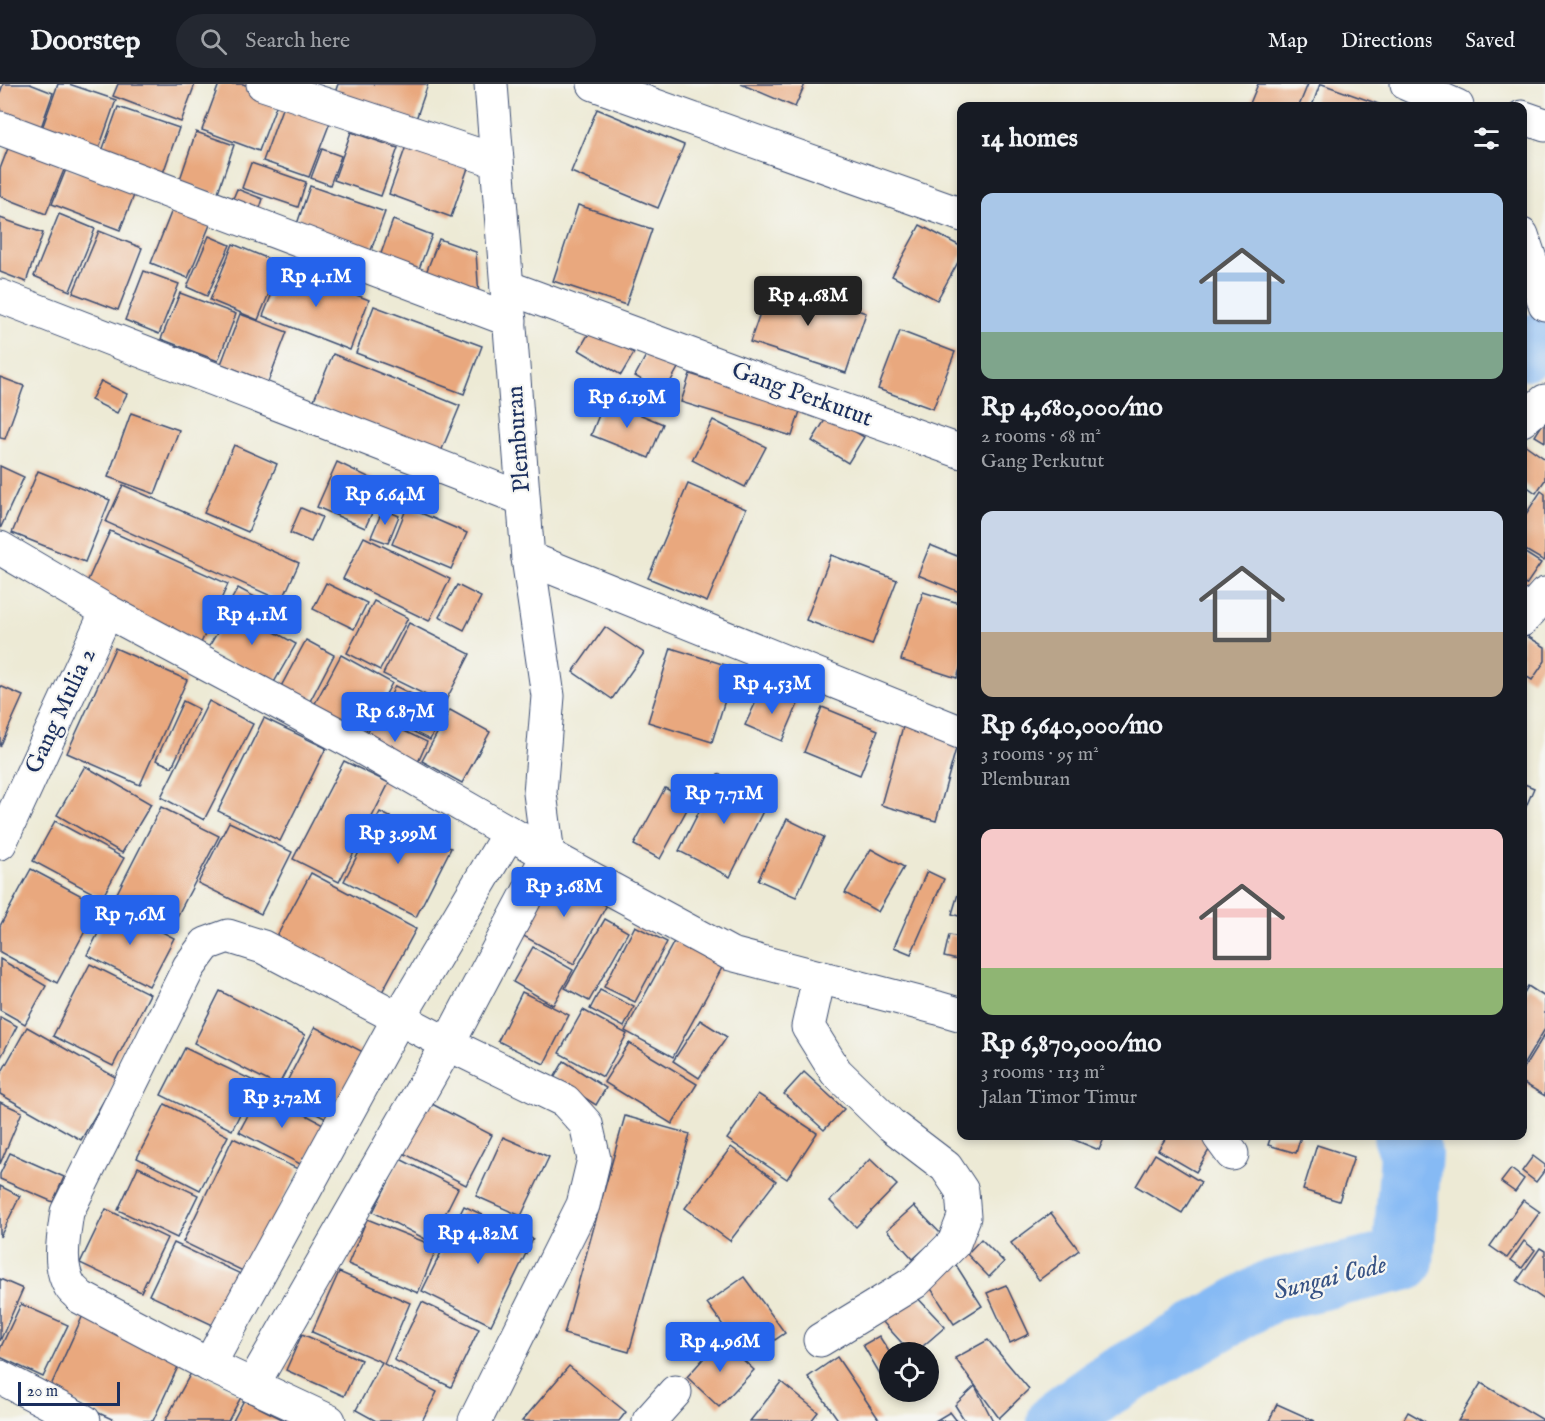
<!DOCTYPE html>
<meta charset="utf-8">
<style>
body{margin:0;font-family:"IM FELL English",serif;background:#242831;color:#f1f3f6;height:100vh;display:flex;flex-direction:column;font-size:22px;white-space:nowrap}
*{box-sizing:border-box;margin:0}
p{font-size:20px;color:#9ea1a6}
.icon{flex:none;width:33px;height:33px;fill:none;stroke:currentColor;stroke-width:2;stroke-linecap:round;stroke-linejoin:round}
.map{position:relative;flex:1;overflow:hidden}
.panel{position:absolute;left:957px;top:18px;width:570px;height:1038px;display:flex;flex-direction:column;background:#171b24;border-radius:12px;box-shadow:0 3px 9px #0003}
.panel>*{flex:none}
.tools{position:absolute;left:879px;top:1258px;display:grid;gap:12px}
.tools a{display:grid;place-items:center;width:60px;height:60px;border-radius:50%;background:#171b24;box-shadow:0 3px 9px #0003;font-size:30px}
.scale{position:absolute;left:18px;bottom:15px;width:102px;box-sizing:border-box;padding-left:6px;border:3px solid #1b2f5e;border-top:0;font-size:16px;line-height:21px;white-space:nowrap;color:#1b2f5e;-webkit-text-stroke:4px #f6f6f2;paint-order:stroke}
.price{position:absolute;translate:-50% -51px;padding:0 14px;border-radius:6px;background:#2563eb;color:#fff;font-size:20px;line-height:39px;filter:drop-shadow(0 2px 3px #0008)}
.price::after{content:'';position:absolute;left:50%;top:36px;width:18px;height:14px;margin-left:-9px;background:inherit;clip-path:polygon(0 0,100% 0,50% 100%)}
.price.selected{background:#222;color:#fff}
ul{padding:0;list-style:none}
li{display:grid;align-content:center;gap:12px;height:318px;padding:0 24px}
li span{display:grid;place-items:center;height:186px;border-radius:12px;color:#555}
li>.icon{margin-inline-start:auto}
span .icon{width:108px;height:108px;fill:#fffc;stroke-width:1}
li b{font-size:26px}
h2{display:flex;justify-content:space-between;align-items:center;height:72px;padding:0 24px;font-size:26px}
header{display:flex;align-items:center;gap:36px;box-sizing:border-box;height:84px;padding:0 30px;background:#171b24;border-bottom:2px solid #363941}
header strong{font-size:28px}
nav{display:flex;gap:33px;margin-inline-start:auto;font-size:21px}
.search{width:420px;height:54px;background:#242831;display:flex;align-items:center;gap:15px;box-sizing:border-box;padding:0 21px;border-radius:33px;color:#9ea1a6;font-size:22px}
.map>svg:first-child{display:block}
.lines{fill:none;stroke-linecap:round;stroke-linejoin:round}
.river{stroke:#86baf4;stroke-width:62}
.building{fill:#e9a87e}
.minor-casing{stroke:#3a4b70;stroke-width:35}
.tertiary-casing{stroke:#3a4b70;stroke-width:35}
.minor{stroke:#fff;stroke-width:33}
.tertiary{stroke:#fff;stroke-width:33}
.labels{text-anchor:middle;dominant-baseline:central;stroke-width:4.5;stroke-linejoin:round;paint-order:stroke}
.street-label{font-size:24px;fill:#1b2f5e;stroke:#f6f6f2}
.water-label{font-size:26px;font-style:italic;fill:#365284;stroke:#f6f6f2}
</style>
<header>
<strong>Doorstep</strong>
<div class="search"><svg class="icon" aria-label="search" viewBox="0 0 24 24"><circle cx="10" cy="10" r="6"/><path d="M15 15l6 6"/></svg>Search here</div>
<nav><a>Map</a><a>Directions</a><a>Saved</a></nav>
</header>
<div class="map">
<svg width="1545" height="1337" viewBox="0 0 1545 1337">
<rect width="100%" height="100%" fill="#f6f6f2"/>
<filter id="ink" filterUnits="userSpaceOnUse"><feTurbulence type="fractalNoise" baseFrequency=".0167" numOctaves="2"/><feDisplacementMap in="SourceGraphic" scale="12" xChannelSelector="R" yChannelSelector="G"/><feConvolveMatrix kernelMatrix="1 2 1 2 8 2 1 2 1" color-interpolation-filters="sRGB"/></filter>
<filter id="wash" filterUnits="userSpaceOnUse"><feTurbulence type="fractalNoise" baseFrequency=".008" numOctaves="4" result="noise"/><feDisplacementMap in="SourceGraphic" scale="24" xChannelSelector="R" yChannelSelector="G"/><feGaussianBlur stdDeviation="1.35" result="paint"/><feColorMatrix in="noise" values="0 0 0 0 0 0 0 0 0 0 0 0 0 0 0 0 0 1.4 0 .05"/><feComposite in="paint" operator="in"/></filter>
<g filter="url(#wash)">
<rect width="100%" height="100%" fill="#edead5"/>
<g class="lines">
<!-- river -->
<g class="river">
<path d="M 1522,266 L 1545,257"/>
<path d="M 1058,1337 L 1104,1303 L 1270,1207 L 1403,1176 L 1411,1069 L 1404,1052"/>
</g>
</g>
<g id="blocks">
<!-- building -->
<g class="building">
<path d="M 3,0 L 30,0 L 53,9 L 39,49 L 0,35 L 0,9 Z"/>
<path d="M 58,0 L 69,0 L 116,16 L 97,70 L 40,50 Z"/>
<path d="M 118,0 L 195,0 L 181,38 L 113,12 Z"/>
<path d="M 219,0 L 243,0 L 279,14 L 259,67 L 202,46 Z"/>
<path d="M 338,0 L 428,0 L 412,47 L 331,20 Z"/>
<path d="M 741,0 L 805,0 L 795,23 Z"/>
<path d="M 1258,0 L 1308,0 L 1299,22 L 1249,22 Z"/>
<path d="M 1320,0 L 1322,0 L 1384,22 L 1312,22 Z"/>
<path d="M 284,19 L 331,36 L 309,93 L 263,77 Z"/>
<path d="M 118,23 L 179,44 L 162,92 L 101,70 Z"/>
<path d="M 597,25 L 684,61 L 658,124 L 571,88 Z"/>
<path d="M 196,48 L 234,61 L 217,111 L 179,98 Z"/>
<path d="M 351,48 L 398,64 L 381,112 L 334,96 Z"/>
<path d="M 10,59 L 66,81 L 46,130 L 0,112 L 0,85 Z"/>
<path d="M 406,62 L 468,84 L 451,133 L 389,110 Z"/>
<path d="M 322,65 L 341,72 L 330,101 L 311,94 Z"/>
<path d="M 251,79 L 306,98 L 298,123 L 242,104 Z"/>
<path d="M 67,83 L 135,109 L 120,146 L 52,120 Z"/>
<path d="M 310,102 L 385,128 L 370,169 L 296,143 Z"/>
<path d="M 237,105 L 263,115 L 257,133 L 230,122 Z"/>
<path d="M 174,121 L 212,136 L 188,194 L 151,179 Z"/>
<path d="M 578,121 L 652,145 L 626,221 L 553,197 Z"/>
<path d="M 59,130 L 95,145 L 70,207 L 34,192 Z"/>
<path d="M 0,134 L 43,149 L 26,198 L 0,188 Z"/>
<path d="M 393,136 L 432,151 L 417,190 L 379,175 Z"/>
<path d="M 920,141 L 962,163 L 962,171 L 937,216 L 892,192 Z"/>
<path d="M 99,147 L 142,164 L 118,226 L 73,209 Z"/>
<path d="M 209,152 L 230,161 L 207,212 L 187,203 Z"/>
<path d="M 439,155 L 476,168 L 479,213 L 424,194 Z"/>
<path d="M 233,160 L 281,180 L 258,236 L 210,216 Z"/>
<path d="M 283,182 L 369,216 L 350,266 L 263,232 Z"/>
<path d="M 144,187 L 179,200 L 159,250 L 125,236 Z"/>
<path d="M 771,197 L 866,229 L 846,289 L 750,258 Z"/>
<path d="M 180,209 L 236,230 L 218,277 L 161,255 Z"/>
<path d="M 374,222 L 482,262 L 464,310 L 356,269 Z"/>
<path d="M 240,230 L 287,248 L 268,298 L 221,280 Z"/>
<path d="M 592,244 L 634,269 L 621,291 L 579,266 Z"/>
<path d="M 900,247 L 955,268 L 933,325 L 878,305 Z"/>
<path d="M 648,268 L 678,284 L 664,309 L 635,292 Z"/>
<path d="M 333,270 L 460,322 L 440,370 L 313,318 Z"/>
<path d="M 690,290 L 801,324 L 792,352 L 681,318 Z"/>
<path d="M 0,293 L 24,302 L 5,355 L 0,354 Z"/>
<path d="M 101,297 L 127,310 L 117,329 L 91,316 Z"/>
<path d="M 605,316 L 663,340 L 649,374 L 591,351 Z"/>
<path d="M 131,329 L 179,346 L 155,410 L 108,393 Z"/>
<path d="M 828,331 L 864,353 L 848,379 L 812,357 Z"/>
<path d="M 713,336 L 766,363 L 745,403 L 692,376 Z"/>
<path d="M 1545,336 L 1545,358 L 1535,352 Z"/>
<path d="M 1524,360 L 1545,375 L 1545,396 L 1536,409 L 1522,399 L 1522,362 Z"/>
<path d="M 234,361 L 277,380 L 248,448 L 204,429 Z"/>
<path d="M 337,378 L 385,401 L 365,444 L 317,423 Z"/>
<path d="M 0,382 L 24,393 L 0,445 Z"/>
<path d="M 38,387 L 110,416 L 85,478 L 12,449 Z"/>
<path d="M 688,400 L 746,425 L 707,518 L 648,494 Z"/>
<path d="M 123,401 L 299,479 L 282,517 L 106,438 Z"/>
<path d="M 1541,407 L 1545,410 L 1545,475 L 1544,477 L 1522,464 L 1522,436 Z"/>
<path d="M 407,423 L 467,449 L 451,485 L 392,460 Z"/>
<path d="M 301,424 L 322,433 L 311,458 L 290,449 Z"/>
<path d="M 383,425 L 399,432 L 388,459 L 371,453 Z"/>
<path d="M 110,447 L 228,500 L 201,559 L 84,505 Z"/>
<path d="M 364,453 L 450,495 L 429,537 L 343,495 Z"/>
<path d="M 930,461 L 962,474 L 962,509 L 918,491 Z"/>
<path d="M 1522,467 L 1541,479 L 1526,501 L 1522,498 Z"/>
<path d="M 831,471 L 897,496 L 872,561 L 806,536 Z"/>
<path d="M 326,499 L 367,519 L 354,545 L 313,525 Z"/>
<path d="M 457,501 L 481,513 L 464,546 L 439,533 Z"/>
<path d="M 238,504 L 287,530 L 279,546 L 229,520 Z"/>
<path d="M 923,508 L 962,520 L 962,579 L 957,594 L 901,576 Z"/>
<path d="M 374,517 L 408,534 L 380,586 L 347,569 Z"/>
<path d="M 232,524 L 296,560 L 273,600 L 208,564 Z"/>
<path d="M 409,539 L 470,570 L 444,620 L 383,590 Z"/>
<path d="M 605,543 L 644,569 L 612,615 L 573,588 Z"/>
<path d="M 1522,549 L 1545,563 L 1545,577 L 1532,596 L 1522,590 Z"/>
<path d="M 306,556 L 334,571 L 307,623 L 278,608 Z"/>
<path d="M 115,564 L 187,596 L 140,701 L 67,669 Z"/>
<path d="M 671,564 L 735,584 L 712,658 L 648,638 Z"/>
<path d="M 341,571 L 392,599 L 363,652 L 312,625 Z"/>
<path d="M 0,602 L 23,612 L 0,663 Z"/>
<path d="M 395,602 L 444,626 L 430,656 L 381,632 Z"/>
<path d="M 762,605 L 798,620 L 782,657 L 745,641 Z"/>
<path d="M 183,617 L 199,625 L 172,683 L 156,676 Z"/>
<path d="M 209,617 L 253,640 L 204,736 L 161,713 Z"/>
<path d="M 822,623 L 878,646 L 860,691 L 804,668 Z"/>
<path d="M 450,626 L 490,648 L 462,699 L 422,677 Z"/>
<path d="M 375,633 L 427,658 L 415,685 L 362,660 Z"/>
<path d="M 264,634 L 326,664 L 280,757 L 218,727 Z"/>
<path d="M 904,639 L 959,654 L 936,737 L 881,721 Z"/>
<path d="M 344,677 L 389,699 L 339,798 L 293,775 Z"/>
<path d="M 85,682 L 151,720 L 122,769 L 57,731 Z"/>
<path d="M 718,690 L 769,715 L 730,793 L 679,767 Z"/>
<path d="M 1522,699 L 1534,704 L 1522,732 Z"/>
<path d="M 665,704 L 691,718 L 660,775 L 634,761 Z"/>
<path d="M 161,723 L 219,752 L 170,846 L 113,817 Z"/>
<path d="M 380,728 L 451,764 L 416,833 L 344,797 Z"/>
<path d="M 787,735 L 824,753 L 796,813 L 758,796 Z"/>
<path d="M 55,737 L 124,774 L 102,814 L 33,777 Z"/>
<path d="M 229,738 L 292,768 L 261,830 L 198,799 Z"/>
<path d="M 871,765 L 904,783 L 878,828 L 845,809 Z"/>
<path d="M 31,785 L 99,821 L 57,899 L 0,868 L 0,842 Z"/>
<path d="M 927,787 L 944,795 L 911,870 L 894,863 Z"/>
<path d="M 311,789 L 416,845 L 382,908 L 277,852 Z"/>
<path d="M 554,789 L 608,819 L 574,880 L 520,850 Z"/>
<path d="M 961,800 L 962,800 L 962,833 L 952,830 Z"/>
<path d="M 112,822 L 174,854 L 149,902 L 87,871 Z"/>
<path d="M 605,835 L 628,848 L 589,917 L 565,904 Z"/>
<path d="M 635,842 L 667,858 L 635,918 L 604,903 Z"/>
<path d="M 949,851 L 962,853 L 962,877 L 944,873 Z"/>
<path d="M 676,854 L 724,880 L 673,973 L 625,947 Z"/>
<path d="M 533,863 L 573,886 L 553,921 L 513,898 Z"/>
<path d="M 0,875 L 46,902 L 25,940 L 0,926 Z"/>
<path d="M 90,880 L 150,910 L 113,982 L 53,952 Z"/>
<path d="M 1528,902 L 1545,913 L 1545,945 L 1522,983 L 1522,912 Z"/>
<path d="M 600,906 L 634,923 L 624,943 L 590,925 Z"/>
<path d="M 220,907 L 305,951 L 278,1002 L 194,959 Z"/>
<path d="M 522,908 L 569,931 L 544,980 L 498,957 Z"/>
<path d="M 583,926 L 627,950 L 603,993 L 559,969 Z"/>
<path d="M 0,933 L 17,942 L 0,975 Z"/>
<path d="M 700,936 L 727,953 L 699,994 L 673,977 Z"/>
<path d="M 27,943 L 117,994 L 81,1056 L 0,1010 L 0,991 Z"/>
<path d="M 315,943 L 363,968 L 328,1036 L 280,1011 Z"/>
<path d="M 1545,950 L 1545,1012 L 1522,998 L 1522,987 Z"/>
<path d="M 629,959 L 697,1000 L 672,1040 L 604,998 Z"/>
<path d="M 185,964 L 256,998 L 232,1046 L 161,1011 Z"/>
<path d="M 564,977 L 606,1004 L 596,1021 L 554,994 Z"/>
<path d="M 804,988 L 844,1025 L 824,1046 L 784,1010 Z"/>
<path d="M 261,1007 L 325,1041 L 304,1082 L 239,1048 Z"/>
<path d="M 758,1010 L 817,1049 L 787,1095 L 727,1055 Z"/>
<path d="M 0,1018 L 22,1028 L 0,1080 Z"/>
<path d="M 430,1019 L 492,1051 L 466,1101 L 403,1069 Z"/>
<path d="M 165,1020 L 228,1052 L 200,1106 L 137,1074 Z"/>
<path d="M 625,1032 L 690,1050 L 629,1268 L 564,1250 Z"/>
<path d="M 1065,1052 L 1105,1052 L 1099,1066 Z"/>
<path d="M 1167,1052 L 1208,1052 L 1215,1056 L 1196,1088 L 1158,1066 Z"/>
<path d="M 1271,1052 L 1301,1052 L 1296,1069 L 1268,1061 Z"/>
<path d="M 503,1053 L 549,1073 L 521,1132 L 476,1112 Z"/>
<path d="M 233,1054 L 298,1085 L 247,1189 L 183,1158 Z"/>
<path d="M 1317,1061 L 1354,1073 L 1339,1117 L 1303,1106 Z"/>
<path d="M 731,1063 L 776,1097 L 730,1157 L 685,1124 Z"/>
<path d="M 10,1069 L 64,1093 L 53,1118 L 0,1095 L 0,1090 Z"/>
<path d="M 1155,1070 L 1201,1098 L 1182,1129 L 1136,1102 Z"/>
<path d="M 1533,1072 L 1545,1081 L 1545,1086 L 1536,1098 L 1522,1087 Z"/>
<path d="M 400,1075 L 458,1104 L 431,1158 L 373,1128 Z"/>
<path d="M 870,1075 L 897,1101 L 856,1143 L 830,1117 Z"/>
<path d="M 138,1083 L 198,1111 L 177,1154 L 118,1126 Z"/>
<path d="M 1511,1085 L 1524,1095 L 1515,1108 L 1501,1098 Z"/>
<path d="M 0,1102 L 20,1112 L 0,1153 Z"/>
<path d="M 1523,1116 L 1540,1128 L 1507,1174 L 1490,1162 Z"/>
<path d="M 464,1122 L 533,1155 L 491,1241 L 422,1207 Z"/>
<path d="M 914,1122 L 941,1150 L 913,1175 L 887,1146 Z"/>
<path d="M 106,1125 L 167,1154 L 141,1208 L 80,1179 Z"/>
<path d="M 1051,1129 L 1079,1166 L 1039,1196 L 1011,1159 Z"/>
<path d="M 367,1135 L 437,1163 L 418,1209 L 348,1180 Z"/>
<path d="M 981,1155 L 1004,1178 L 989,1193 L 967,1170 Z"/>
<path d="M 1524,1157 L 1535,1166 L 1522,1184 L 1511,1176 Z"/>
<path d="M 174,1159 L 243,1191 L 217,1243 L 149,1211 Z"/>
<path d="M 1540,1164 L 1545,1167 L 1545,1216 L 1517,1197 Z"/>
<path d="M 956,1181 L 982,1222 L 954,1240 L 928,1200 Z"/>
<path d="M 339,1188 L 410,1219 L 384,1280 L 437,1308 L 422,1337 L 376,1337 L 356,1326 L 382,1278 L 312,1248 Z"/>
<path d="M 744,1193 L 785,1249 L 747,1275 L 707,1219 Z"/>
<path d="M 0,1195 L 23,1205 L 0,1257 Z"/>
<path d="M 1006,1201 L 1029,1250 L 1010,1259 L 987,1209 Z"/>
<path d="M 913,1209 L 945,1243 L 915,1269 L 911,1269 L 882,1237 Z"/>
<path d="M 422,1218 L 479,1245 L 451,1303 L 394,1276 Z"/>
<path d="M 21,1220 L 68,1241 L 43,1293 L 0,1273 L 0,1265 Z"/>
<path d="M 84,1229 L 182,1274 L 153,1337 L 116,1337 L 49,1306 Z"/>
<path d="M 302,1250 L 361,1276 L 344,1312 L 286,1286 Z"/>
<path d="M 879,1252 L 890,1269 L 890,1307 L 863,1261 Z"/>
<path d="M 721,1255 L 754,1286 L 719,1323 L 687,1293 Z"/>
<path d="M 988,1256 L 1029,1305 L 999,1334 L 955,1274 Z"/>
<path d="M 837,1273 L 880,1337 L 839,1337 L 808,1293 Z"/>
<path d="M 569,1282 L 626,1328 L 619,1337 L 522,1337 Z"/>
<path d="M 192,1287 L 241,1313 L 228,1337 L 165,1337 Z"/>
<path d="M 781,1298 L 818,1328 L 811,1337 L 750,1337 Z"/>
<path d="M 1481,1299 L 1545,1337 L 1458,1337 Z"/>
<path d="M 975,1302 L 993,1337 L 965,1337 L 955,1321 Z"/>
<path d="M 244,1316 L 286,1337 L 233,1337 Z"/>
<path d="M 1277,1320 L 1315,1337 L 1269,1337 Z"/>
<path d="M 950,1328 L 957,1337 L 935,1337 Z"/>
<path d="M 1408,1328 L 1424,1337 L 1403,1337 Z"/>
</g>
</g>
</g>
<g filter="url(#ink)">
<use href="#blocks" fill-opacity="0" stroke="#3a4b70" stroke-width="1.5"/>
<g class="lines">
<defs>
<g id="minor">
<path d="M 263,0 L 497,77"/>
<path d="M 594,0 L 962,131"/>
<path d="M 1522,33 L 1545,41"/>
<path d="M 0,44 L 510,236"/>
<path d="M 507,203 L 748,292 L 962,368"/>
<path d="M 0,212 L 523,415"/>
<path d="M 1522,336 L 1545,317"/>
<path d="M 528,474 L 962,649"/>
<path d="M 1522,536 L 1545,510"/>
<path d="M 0,759 L 107,527"/>
<path d="M 819,893 L 808,943 L 836,988 L 891,1041 L 946,1083 L 962,1107 L 964,1133 L 954,1159 L 915,1198 L 820,1256"/>
<path d="M 1219,1052 L 1232,1070"/>
<path d="M 209,1281 L 399,934 L 509,749"/>
<path d="M 0,1293 L 84,1337"/>
<path d="M 252,1302 L 448,960 L 548,771 L 731,870 L 938,924 L 962,931"/>
<path d="M 329,1337 L 209,1281 L 80,1213 C 77,1209 72,1206 70,1202 C 57,1181 64,1151 67,1128 L 189,883 L 206,860 L 228,852 L 263,863 L 448,960 L 565,1017 L 586,1040 L 594,1075 L 583,1121 L 475,1337"/>
<path d="M 649,1337 L 675,1308"/>
</g>
<g id="tertiary">
<path d="M 491,0 L 528,474 L 548,612 L 540,709 L 548,771"/>
<path d="M 1407,0 L 1457,22"/>
<path d="M 1522,151 L 1545,220"/>
<path d="M 0,464 L 107,527 L 352,658 L 548,771"/>
</g>
</defs>
<!-- minor casing -->
<use href="#minor" class="minor-casing"/>
<!-- tertiary casing -->
<use href="#tertiary" class="tertiary-casing"/>
<!-- minor -->
<use href="#minor" class="minor"/>
<!-- tertiary -->
<use href="#tertiary" class="tertiary"/>
</g>
</g>
<g class="labels">
<!-- street labels -->
<g class="street-label">
<text transform="translate(802 311) rotate(20)">Gang Perkutut</text>
<text transform="translate(519 355) rotate(-94)">Plemburan</text>
<text transform="translate(61 627) rotate(-65)">Gang Mulia 2</text>
</g>
<!-- water labels -->
<g class="water-label">
<text transform="translate(1330 1194) rotate(-14)">Sungai Code</text>
</g>
</g>
</svg>
<div class="tools">
<a><svg class="icon" aria-label="locate" viewBox="0 0 24 24"><circle cx="12" cy="12" r="6"/><path d="M12 2v4M12 18v4M2 12h4M18 12h4"/></svg></a>
</div>
<div class="scale">20 m</div>
<b class="price" style="left:316px;top:224px">Rp 4.1M</b>
<b class="price selected" style="left:808px;top:243px">Rp 4.68M</b>
<b class="price" style="left:627px;top:345px">Rp 6.19M</b>
<b class="price" style="left:385px;top:442px">Rp 6.64M</b>
<b class="price" style="left:252px;top:562px">Rp 4.1M</b>
<b class="price" style="left:772px;top:631px">Rp 4.53M</b>
<b class="price" style="left:395px;top:659px">Rp 6.87M</b>
<b class="price" style="left:724px;top:741px">Rp 7.71M</b>
<b class="price" style="left:398px;top:781px">Rp 3.99M</b>
<b class="price" style="left:564px;top:834px">Rp 3.68M</b>
<b class="price" style="left:130px;top:862px">Rp 7.6M</b>
<b class="price" style="left:282px;top:1045px">Rp 3.72M</b>
<b class="price" style="left:478px;top:1181px">Rp 4.82M</b>
<b class="price" style="left:720px;top:1289px">Rp 4.96M</b>
<section class="panel">
<h2>14 homes<svg class="icon" aria-label="filters" viewBox="0 0 24 24"><path d="M4 7h16M4 17h16"/><circle cx="9" cy="7" r="2"/><circle cx="15" cy="17" r="2"/></svg></h2>
<ul>
<li><span style="background:linear-gradient(#a9c7e8 75%,#7fa58c 0)"><svg class="icon" aria-label="home" viewBox="0 0 24 24"><path d="M3 11l9-7 9 7M6 9v11h12V9"/></svg></span><div><b>Rp 4,680,000/mo</b><p>2 rooms · 68 m²</p><p>Gang Perkutut</p></div></li>
<li><span style="background:linear-gradient(#c9d6e8 65%,#b9a48a 0)"><svg class="icon" aria-label="home" viewBox="0 0 24 24"><path d="M3 11l9-7 9 7M6 9v11h12V9"/></svg></span><div><b>Rp 6,640,000/mo</b><p>3 rooms · 95 m²</p><p>Plemburan</p></div></li>
<li><span style="background:linear-gradient(#f6c9c9 75%,#8fb573 0)"><svg class="icon" aria-label="home" viewBox="0 0 24 24"><path d="M3 11l9-7 9 7M6 9v11h12V9"/></svg></span><div><b>Rp 6,870,000/mo</b><p>3 rooms · 113 m²</p><p>Jalan Timor Timur</p></div></li>
</ul>
</section>
</div>
